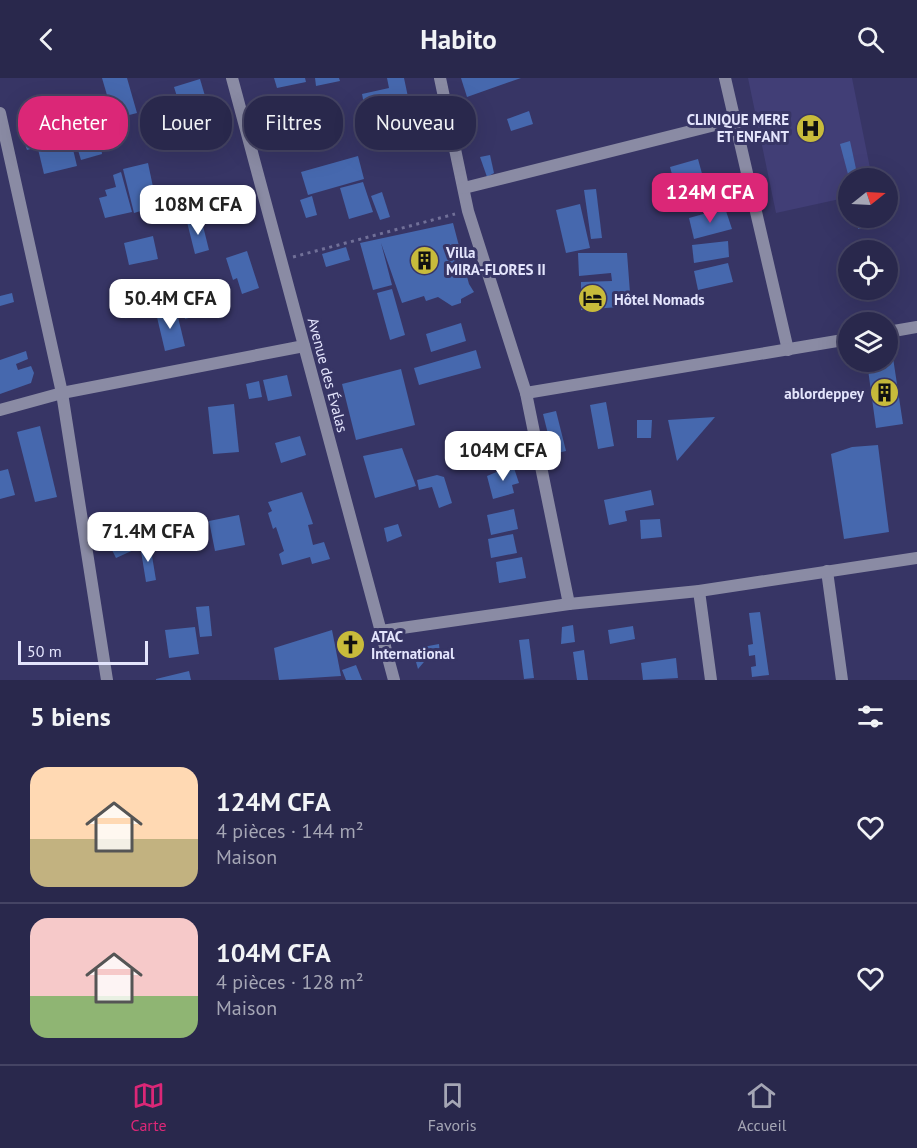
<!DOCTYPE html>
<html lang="fr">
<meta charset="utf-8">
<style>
body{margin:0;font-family:"PT Sans",sans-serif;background:#313053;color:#f1f3f6;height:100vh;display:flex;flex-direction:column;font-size:22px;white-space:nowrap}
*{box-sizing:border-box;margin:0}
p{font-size:20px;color:#a5a6b5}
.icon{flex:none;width:33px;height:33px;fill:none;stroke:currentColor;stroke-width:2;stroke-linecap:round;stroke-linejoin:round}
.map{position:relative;height:602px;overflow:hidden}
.panel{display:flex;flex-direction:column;background:#29284c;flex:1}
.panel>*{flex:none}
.guide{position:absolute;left:18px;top:18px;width:600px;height:54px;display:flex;gap:12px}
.needle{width:39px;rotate:72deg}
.controls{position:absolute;left:838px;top:90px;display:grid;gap:12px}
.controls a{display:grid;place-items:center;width:60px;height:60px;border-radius:50%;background:#29284c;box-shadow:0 6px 24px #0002,0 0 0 2px #454464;font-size:30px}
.scale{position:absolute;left:18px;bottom:15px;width:130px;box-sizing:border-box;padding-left:6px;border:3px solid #e3e4fc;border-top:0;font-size:16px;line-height:21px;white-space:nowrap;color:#e3e4fc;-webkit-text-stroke:4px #373565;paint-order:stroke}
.price{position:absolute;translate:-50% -51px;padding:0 14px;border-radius:12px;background:#fff;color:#222;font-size:20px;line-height:39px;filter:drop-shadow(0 2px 3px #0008)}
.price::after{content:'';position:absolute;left:50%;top:36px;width:18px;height:14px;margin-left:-9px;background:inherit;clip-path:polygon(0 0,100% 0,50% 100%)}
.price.active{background:#db2777;color:#fff}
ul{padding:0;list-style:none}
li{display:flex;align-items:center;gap:18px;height:150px;padding:0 30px}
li+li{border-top:2px solid #454464}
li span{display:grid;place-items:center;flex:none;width:168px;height:120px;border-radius:18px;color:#555}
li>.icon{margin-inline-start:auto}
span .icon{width:72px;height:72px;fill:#fffc;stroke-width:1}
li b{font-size:26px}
h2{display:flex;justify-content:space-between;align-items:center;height:72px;padding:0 30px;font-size:26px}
.chip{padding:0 21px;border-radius:24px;background:#29284c;box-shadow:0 6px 24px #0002,0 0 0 2px #454464;font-size:21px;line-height:54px}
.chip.active{background:#db2777;color:#fff}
header{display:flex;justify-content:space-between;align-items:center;height:78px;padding:0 30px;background:#29284c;font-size:27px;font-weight:700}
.tabs{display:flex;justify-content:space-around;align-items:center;height:84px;border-top:2px solid #454464;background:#29284c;font-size:16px;color:#a5a6b5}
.tabs a{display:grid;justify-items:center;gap:3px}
.tabs .active{color:#db2777}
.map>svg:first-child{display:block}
.built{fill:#413e76}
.building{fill:#4668ae}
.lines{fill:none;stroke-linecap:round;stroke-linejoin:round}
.path{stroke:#717098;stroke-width:3;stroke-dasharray:3 4.5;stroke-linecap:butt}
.minor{stroke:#8a8ba4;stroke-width:12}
.tertiary{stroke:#8a8ba4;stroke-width:12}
.labels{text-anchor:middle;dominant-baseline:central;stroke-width:6;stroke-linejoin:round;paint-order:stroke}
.poi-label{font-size:15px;font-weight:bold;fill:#e3e4fc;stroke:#373565;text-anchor:start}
.street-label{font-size:15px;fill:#e3e4fc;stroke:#373565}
</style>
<header><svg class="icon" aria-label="back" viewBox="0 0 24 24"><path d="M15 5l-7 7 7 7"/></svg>Habito<svg class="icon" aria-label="search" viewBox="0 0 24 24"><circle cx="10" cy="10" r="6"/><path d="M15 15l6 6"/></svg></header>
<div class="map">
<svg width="917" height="602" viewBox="0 0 917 602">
<rect width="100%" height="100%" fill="#373565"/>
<!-- built -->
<path class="built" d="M 748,0 L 852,0 L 872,100 L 849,100 L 849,119 L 776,135 Z"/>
<!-- building -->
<g class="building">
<path d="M 102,0 L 127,0 L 137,35 L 114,41 Z"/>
<path d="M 274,0 L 305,0 L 306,4 L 277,10 Z"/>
<path d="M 315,0 L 339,0 L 340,3 L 316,8 Z"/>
<path d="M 387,0 L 404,0 L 412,38 L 396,41 L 394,31 L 366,37 L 362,16 L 389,10 Z"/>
<path d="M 461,0 L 521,0 L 467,19 Z"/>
<path d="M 200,1 L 205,18 L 179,25 L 174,9 Z"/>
<path d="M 67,31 L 76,58 L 27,72 L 18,46 Z"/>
<path d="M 529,33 L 533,46 L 511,53 L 507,41 Z"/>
<path d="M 99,54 L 102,76 L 81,82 L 75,62 Z"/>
<path d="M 71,63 L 77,88 L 44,96 L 38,71 Z"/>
<path d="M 850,63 L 858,100 L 849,100 L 840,66 Z"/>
<path d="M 490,77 L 494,95 L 487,99 L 480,79 Z"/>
<path d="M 358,78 L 364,101 L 308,117 L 301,94 Z"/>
<path d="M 698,81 L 707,114 L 679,122 L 670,89 Z"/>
<path d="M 148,85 L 157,128 L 134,135 L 123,91 Z"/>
<path d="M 121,94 L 132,134 L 105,140 L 99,120 L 107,118 L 105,112 L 116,109 L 113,97 Z"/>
<path d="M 363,104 L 373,134 L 349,141 L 340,110 Z"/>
<path d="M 596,111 L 602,160 L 591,161 L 584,112 Z"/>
<path d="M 382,114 L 390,139 L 380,142 L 371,118 Z"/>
<path d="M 312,118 L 317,137 L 306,140 L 300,122 Z"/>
<path d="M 580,126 L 590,170 L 566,175 L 556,132 Z"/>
<path d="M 725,130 L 732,151 L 694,161 L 689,140 Z"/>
<path d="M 201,140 L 209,172 L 195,176 L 187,144 Z"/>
<path d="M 857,140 L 867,140 L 869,149 L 858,151 Z"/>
<path d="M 453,145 L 469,206 L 474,214 L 461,221 L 461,225 L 452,228 L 438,219 L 426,223 L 424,218 L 402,225 L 381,165 L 392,207 L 373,212 L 360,165 Z"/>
<path d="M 153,158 L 158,181 L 129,187 L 124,165 Z"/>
<path d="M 728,163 L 729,179 L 694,185 L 692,167 Z"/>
<path d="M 346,169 L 350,182 L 326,189 L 322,176 Z"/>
<path d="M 247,173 L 259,210 L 242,216 L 237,200 L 233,202 L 226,180 Z"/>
<path d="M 578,175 L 627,175 L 631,228 L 581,232 L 581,204 L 612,203 L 611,195 L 579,198 Z"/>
<path d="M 728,185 L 733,204 L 698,212 L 694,193 Z"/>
<path d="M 392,211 L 405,257 L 390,262 L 377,215 Z"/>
<path d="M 12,215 L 14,224 L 0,228 L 0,218 Z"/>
<path d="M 202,226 L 204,236 L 185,241 L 182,230 Z"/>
<path d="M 176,231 L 185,268 L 165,273 L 156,235 Z"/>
<path d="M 461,245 L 466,263 L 431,274 L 426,256 Z"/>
<path d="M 476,272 L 481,290 L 419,307 L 414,290 Z"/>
<path d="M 26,273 L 28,281 L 16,286 L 18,292 L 31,288 L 34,295 L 31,305 L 0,316 L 0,282 Z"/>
<path d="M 892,273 L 903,346 L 876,350 L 867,284 L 888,284 L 888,274 Z"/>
<path d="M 401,291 L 415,347 L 356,362 L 342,306 Z"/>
<path d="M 287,297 L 292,318 L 268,323 L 263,302 Z"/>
<path d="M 259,303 L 262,319 L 249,321 L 246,306 Z"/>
<path d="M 606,324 L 614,368 L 598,371 L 590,327 Z"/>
<path d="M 234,326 L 239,374 L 213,376 L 208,329 Z"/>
<path d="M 556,333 L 566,373 L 553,376 L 543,336 Z"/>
<path d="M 715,339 L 677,383 L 668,342 Z"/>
<path d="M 637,342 L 652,342 L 651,360 L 637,360 Z"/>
<path d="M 40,348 L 57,419 L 35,424 L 17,354 Z"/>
<path d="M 300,358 L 306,377 L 281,385 L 275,365 Z"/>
<path d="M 878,367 L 889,454 L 844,461 L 831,376 L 852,369 Z"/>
<path d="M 402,370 L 416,408 L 375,420 L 363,378 Z"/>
<path d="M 513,387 L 519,405 L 512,407 L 514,415 L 493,421 L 487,398 Z"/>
<path d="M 8,391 L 15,417 L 0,421 L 0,393 Z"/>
<path d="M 437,397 L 444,399 L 452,425 L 439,430 L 432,409 L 419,412 L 417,402 Z"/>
<path d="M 651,412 L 654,427 L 625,433 L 627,443 L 609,447 L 604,422 Z"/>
<path d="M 302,414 L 313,446 L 308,447 L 313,467 L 324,464 L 330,481 L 312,486 L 310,479 L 282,487 L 279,476 L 284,473 L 276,449 L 273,451 L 268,435 L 272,433 L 268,424 Z"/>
<path d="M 514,431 L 518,451 L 491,457 L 487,437 Z"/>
<path d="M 239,437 L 245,467 L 215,473 L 209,443 Z"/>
<path d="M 660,441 L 662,459 L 641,461 L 640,442 Z"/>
<path d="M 128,446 L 138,470 L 116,480 L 105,458 Z"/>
<path d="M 398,446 L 402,458 L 387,464 L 384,450 Z"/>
<path d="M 513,456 L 517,475 L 491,480 L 488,461 Z"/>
<path d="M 150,466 L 156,502 L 146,504 L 140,467 Z"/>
<path d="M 522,479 L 526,500 L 499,505 L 496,484 Z"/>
<path d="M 209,528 L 212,558 L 200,559 L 196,529 Z"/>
<path d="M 760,534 L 769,597 L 752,599 L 751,589 L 756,588 L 755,577 L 749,578 L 748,567 L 753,566 L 749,535 Z"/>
<path d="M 573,547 L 575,564 L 561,566 L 562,549 Z"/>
<path d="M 633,548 L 635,561 L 610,566 L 608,552 Z"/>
<path d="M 195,549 L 199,576 L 169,580 L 165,552 Z"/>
<path d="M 332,552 L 341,598 L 279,602 L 274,570 Z"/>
<path d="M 529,561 L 534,600 L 524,601 L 519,562 Z"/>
<path d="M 439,566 L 440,577 L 429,578 L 418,591 L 416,584 L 423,577 L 423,569 Z"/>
<path d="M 584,572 L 588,602 L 577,602 L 573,574 Z"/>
<path d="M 676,580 L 678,600 L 643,602 L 641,585 Z"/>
<path d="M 356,587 L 362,602 L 346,602 L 342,592 Z"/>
<path d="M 189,593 L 191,602 L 156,602 L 156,601 Z"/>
</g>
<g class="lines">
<!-- path -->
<path class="path" d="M 293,179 L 455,136"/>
<!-- minor -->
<g class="minor">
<path d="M 440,0 L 468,133 L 526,315 L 569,526"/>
<path d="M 725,0 L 788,272"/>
<path d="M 0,35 L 62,315 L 107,602"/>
<path d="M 464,110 L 735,42"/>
<path d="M 888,254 L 917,249"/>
<path d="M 526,315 L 849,261"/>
<path d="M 0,332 L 62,315 L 304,268"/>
<path d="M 827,493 L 842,602"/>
<path d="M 699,513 L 711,602"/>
<path d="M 381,553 L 569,526 L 699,513 L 917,480"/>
</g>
<!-- tertiary -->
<path class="tertiary" d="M 232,0 L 394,602"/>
</g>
<!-- icons -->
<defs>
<symbol id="hospital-disc" viewBox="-11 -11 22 22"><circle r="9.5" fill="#c8bb3b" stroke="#373565"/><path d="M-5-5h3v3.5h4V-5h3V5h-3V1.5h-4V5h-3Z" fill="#111"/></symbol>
<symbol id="building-disc" viewBox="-11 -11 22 22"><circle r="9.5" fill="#c8bb3b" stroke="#373565"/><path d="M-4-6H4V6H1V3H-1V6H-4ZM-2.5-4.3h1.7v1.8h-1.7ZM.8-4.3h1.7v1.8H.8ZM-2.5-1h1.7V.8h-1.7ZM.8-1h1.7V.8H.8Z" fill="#111"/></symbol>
<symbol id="hotel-disc" viewBox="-11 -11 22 22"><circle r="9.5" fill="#c8bb3b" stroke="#373565"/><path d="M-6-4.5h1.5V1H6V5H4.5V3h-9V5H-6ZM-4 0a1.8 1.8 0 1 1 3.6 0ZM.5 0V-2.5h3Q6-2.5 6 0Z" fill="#111"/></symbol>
<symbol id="church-disc" viewBox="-11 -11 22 22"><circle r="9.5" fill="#c8bb3b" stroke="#373565"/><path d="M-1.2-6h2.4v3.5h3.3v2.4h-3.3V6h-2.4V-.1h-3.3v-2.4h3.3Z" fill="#111"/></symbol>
</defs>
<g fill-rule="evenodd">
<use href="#hospital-disc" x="794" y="34" width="33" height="33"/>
<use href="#building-disc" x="408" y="166" width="33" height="33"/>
<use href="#hotel-disc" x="576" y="204" width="33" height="33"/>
<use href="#building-disc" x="868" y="298" width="33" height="33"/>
<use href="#church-disc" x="334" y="550" width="33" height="33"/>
</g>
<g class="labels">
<!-- poi labels -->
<g class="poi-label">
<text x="789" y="41" text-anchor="end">CLINIQUE MERE<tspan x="789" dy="17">ET ENFANT</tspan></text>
<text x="446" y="174">Villa<tspan x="446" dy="17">MIRA-FLORES II</tspan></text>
<text x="614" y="221">Hôtel Nomads</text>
<text x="864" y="315" text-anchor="end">ablordeppey</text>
<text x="371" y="558">ATAC<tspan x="371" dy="17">International</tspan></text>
</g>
<!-- street labels -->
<g class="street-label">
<text transform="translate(328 297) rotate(75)">Avenue des Évalas</text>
</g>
</g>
</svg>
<div class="controls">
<a><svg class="needle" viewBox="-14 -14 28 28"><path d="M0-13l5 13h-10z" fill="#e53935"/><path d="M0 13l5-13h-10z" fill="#a5a6b5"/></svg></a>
<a><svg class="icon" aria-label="locate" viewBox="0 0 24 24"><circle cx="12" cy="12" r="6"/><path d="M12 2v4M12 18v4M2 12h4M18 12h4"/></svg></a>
<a><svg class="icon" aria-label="layers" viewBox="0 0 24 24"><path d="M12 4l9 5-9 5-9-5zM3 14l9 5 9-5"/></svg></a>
</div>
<div class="scale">50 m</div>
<b class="price active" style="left:710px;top:146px">124M CFA</b>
<b class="price" style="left:198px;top:158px">108M CFA</b>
<b class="price" style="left:170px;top:252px">50.4M CFA</b>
<b class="price" style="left:503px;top:404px">104M CFA</b>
<b class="price" style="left:148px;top:485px">71.4M CFA</b>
<div class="guide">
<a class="chip active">Acheter</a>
<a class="chip">Louer</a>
<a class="chip">Filtres</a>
<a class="chip">Nouveau</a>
</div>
</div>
<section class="panel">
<h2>5 biens<svg class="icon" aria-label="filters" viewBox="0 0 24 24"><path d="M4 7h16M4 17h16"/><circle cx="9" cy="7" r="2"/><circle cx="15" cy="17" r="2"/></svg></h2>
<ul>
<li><span style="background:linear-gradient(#ffd9b3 60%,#c2b280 0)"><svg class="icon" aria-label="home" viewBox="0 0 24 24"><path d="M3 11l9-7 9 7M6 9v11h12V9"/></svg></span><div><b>124M CFA</b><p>4 pièces · 144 m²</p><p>Maison</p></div><svg class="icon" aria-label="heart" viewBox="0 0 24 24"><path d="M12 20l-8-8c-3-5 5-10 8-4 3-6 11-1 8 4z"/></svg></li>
<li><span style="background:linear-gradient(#f6c9c9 65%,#8fb573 0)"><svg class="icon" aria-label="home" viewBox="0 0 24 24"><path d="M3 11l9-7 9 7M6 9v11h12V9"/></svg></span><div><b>104M CFA</b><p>4 pièces · 128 m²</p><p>Maison</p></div><svg class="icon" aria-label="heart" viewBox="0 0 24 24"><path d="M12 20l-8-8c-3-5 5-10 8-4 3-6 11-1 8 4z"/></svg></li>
</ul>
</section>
<nav class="tabs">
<a class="active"><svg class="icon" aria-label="map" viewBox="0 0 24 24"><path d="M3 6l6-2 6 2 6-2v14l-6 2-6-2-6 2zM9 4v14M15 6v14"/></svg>Carte</a>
<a><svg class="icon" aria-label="saved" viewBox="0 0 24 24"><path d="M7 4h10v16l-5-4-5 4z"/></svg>Favoris</a>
<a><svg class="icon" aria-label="home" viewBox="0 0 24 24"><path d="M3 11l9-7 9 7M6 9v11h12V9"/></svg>Accueil</a>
</nav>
